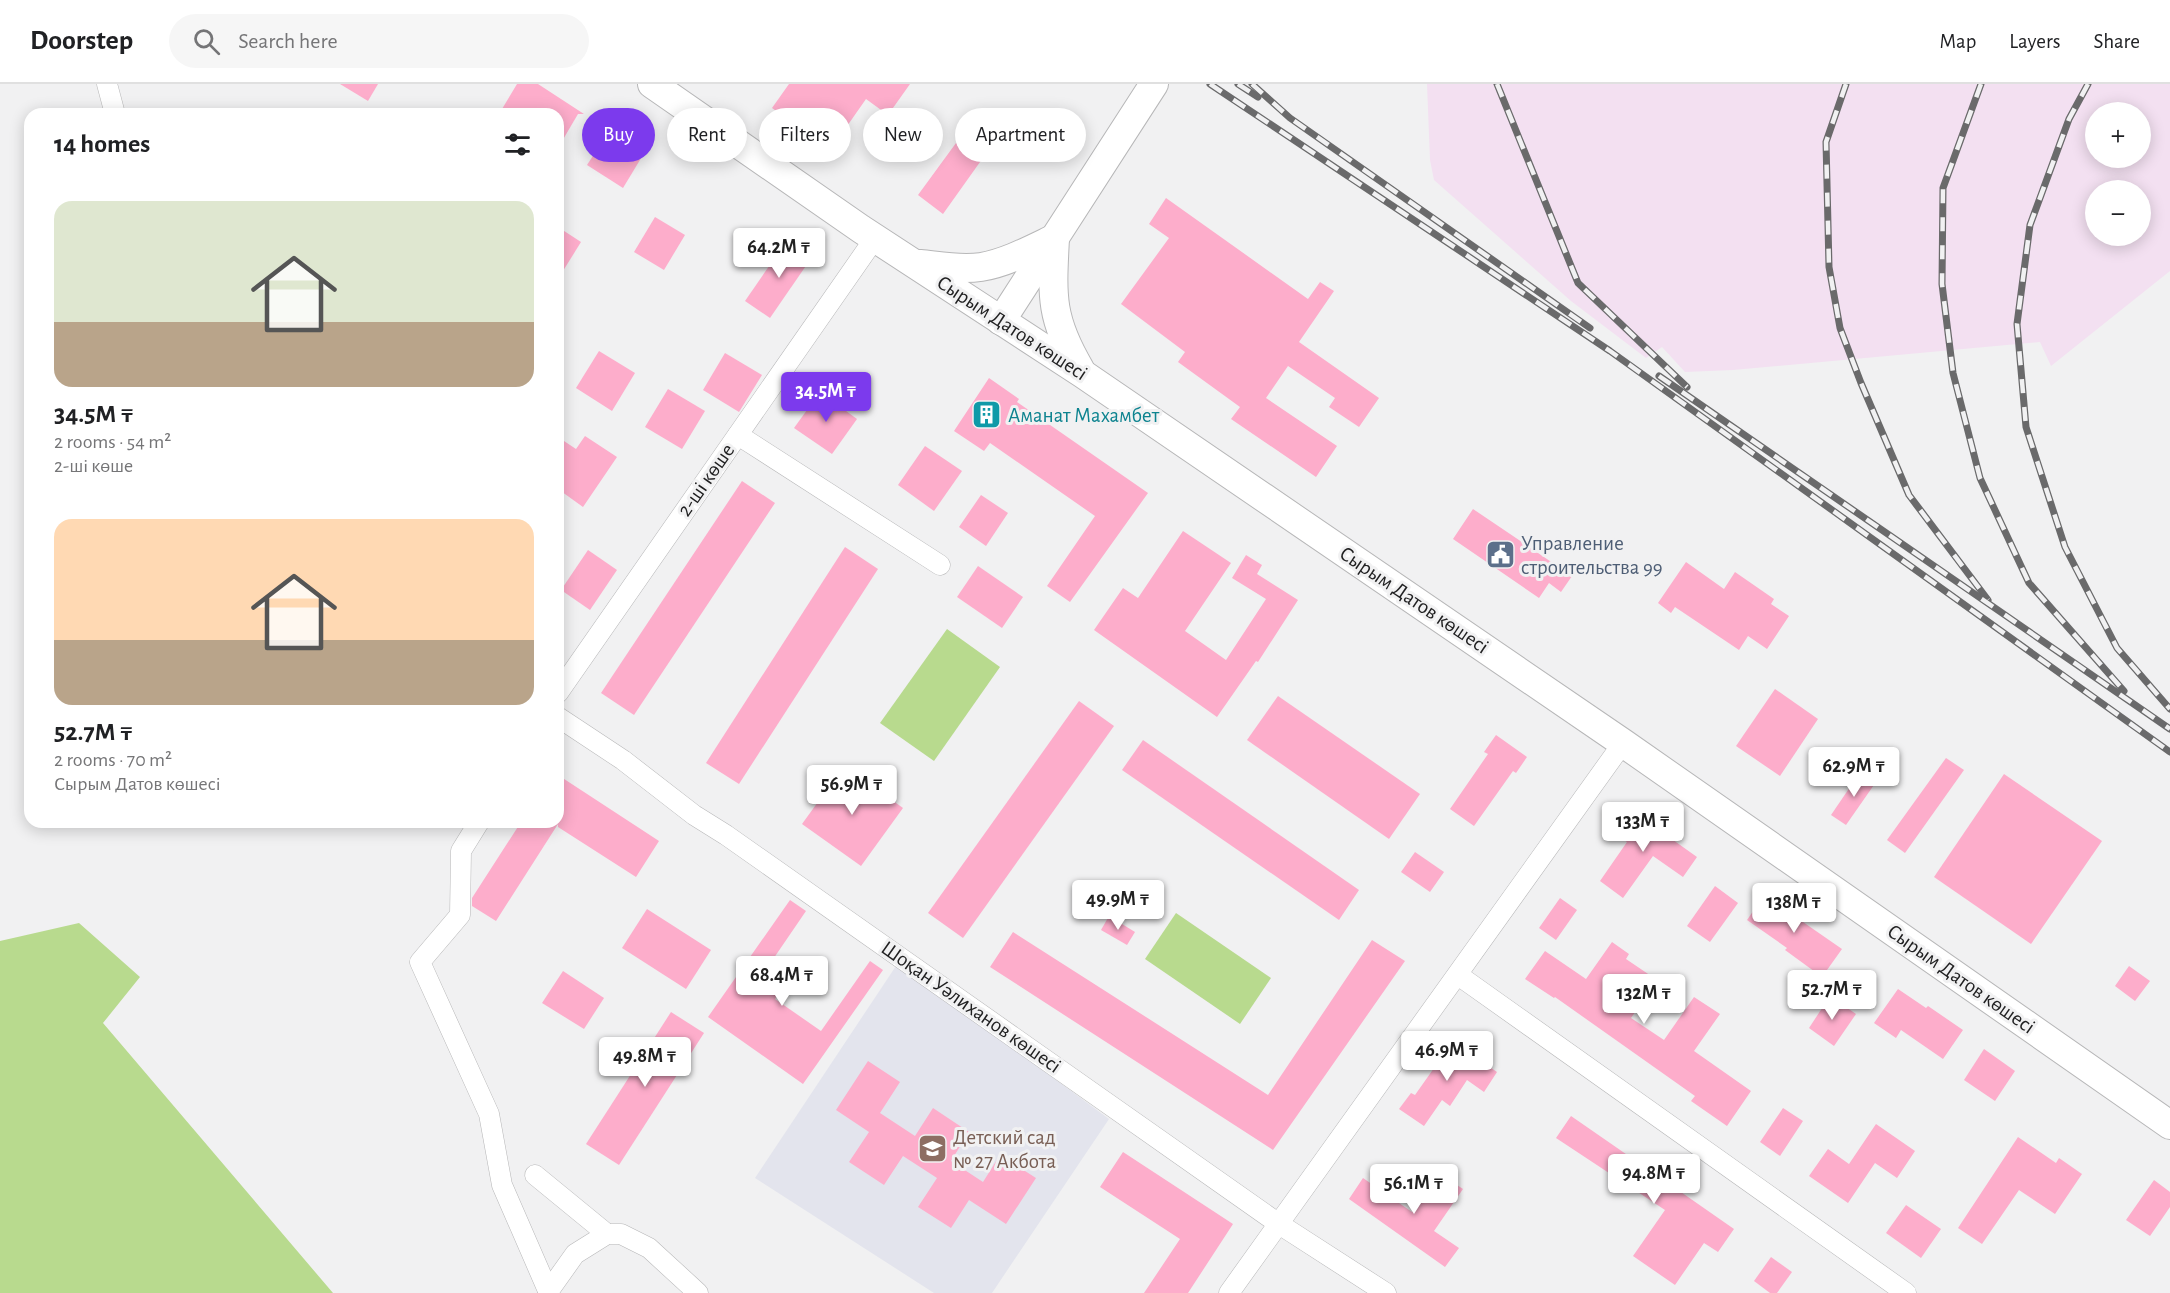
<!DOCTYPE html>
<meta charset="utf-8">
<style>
body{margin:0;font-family:"Alegreya Sans",sans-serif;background:#f6f6f6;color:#202124;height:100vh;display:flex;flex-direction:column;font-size:22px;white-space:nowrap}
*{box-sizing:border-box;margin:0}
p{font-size:20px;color:#757577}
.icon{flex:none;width:33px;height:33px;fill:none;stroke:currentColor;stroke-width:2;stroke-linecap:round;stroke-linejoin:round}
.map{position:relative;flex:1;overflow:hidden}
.side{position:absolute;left:24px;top:24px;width:540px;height:720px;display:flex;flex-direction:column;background:#fff;border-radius:18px;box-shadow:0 3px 15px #0003}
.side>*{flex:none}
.top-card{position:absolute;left:582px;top:24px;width:570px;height:54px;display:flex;gap:12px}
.tools{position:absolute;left:2085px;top:18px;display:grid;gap:12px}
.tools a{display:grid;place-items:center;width:66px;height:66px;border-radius:50%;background:#fff;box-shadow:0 3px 15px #0003;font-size:30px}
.price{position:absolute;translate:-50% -51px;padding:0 14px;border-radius:6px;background:#fff;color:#222;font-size:20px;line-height:39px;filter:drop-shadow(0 2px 3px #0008)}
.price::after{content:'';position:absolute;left:50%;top:36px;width:18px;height:14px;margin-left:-9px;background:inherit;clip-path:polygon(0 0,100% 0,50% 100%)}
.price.on{background:#7c3aed;color:#fff}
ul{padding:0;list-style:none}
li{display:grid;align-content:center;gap:12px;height:318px;padding:0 30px}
li span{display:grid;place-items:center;height:186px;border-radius:18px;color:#555}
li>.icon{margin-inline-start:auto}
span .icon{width:108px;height:108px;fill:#fffc;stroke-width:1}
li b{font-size:26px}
h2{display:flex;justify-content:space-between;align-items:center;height:72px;padding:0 30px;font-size:26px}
.chip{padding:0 21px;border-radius:27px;background:#fff;box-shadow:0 3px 15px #0003;font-size:21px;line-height:54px}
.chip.on{background:#7c3aed;color:#fff}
header{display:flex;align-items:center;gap:36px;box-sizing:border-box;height:84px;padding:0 30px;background:#fff;border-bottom:2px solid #e0e0e0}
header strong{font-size:28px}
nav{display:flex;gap:33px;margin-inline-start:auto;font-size:21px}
.search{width:420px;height:54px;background:#f6f6f6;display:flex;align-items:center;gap:15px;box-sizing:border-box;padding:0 21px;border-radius:33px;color:#757577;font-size:22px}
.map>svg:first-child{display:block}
.built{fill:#e3e4ed}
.industrial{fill:#f3e0f1;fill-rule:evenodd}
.green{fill:#b8da8e}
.building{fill:#fdadcb}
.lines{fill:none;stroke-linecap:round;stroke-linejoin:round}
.minor-casing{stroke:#b7b7b8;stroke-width:21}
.secondary-casing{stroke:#b7b7b8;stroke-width:30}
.minor{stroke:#fff;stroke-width:20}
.secondary{stroke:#fff;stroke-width:28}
.rail-casing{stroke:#6a6a6b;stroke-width:7}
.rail{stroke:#f1f1f2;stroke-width:4.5;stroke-dasharray:14;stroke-linecap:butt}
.labels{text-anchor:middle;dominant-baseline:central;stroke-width:6;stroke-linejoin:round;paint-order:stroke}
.street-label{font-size:21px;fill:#212122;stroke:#f1f1f2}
.culture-label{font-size:21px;fill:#0d838f;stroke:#f1f1f2;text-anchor:start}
.service-label{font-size:21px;fill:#4e5e75;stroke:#f1f1f2;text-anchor:start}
.education-label{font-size:21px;fill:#785e54;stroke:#f1f1f2;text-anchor:start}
</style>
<header>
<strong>Doorstep</strong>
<div class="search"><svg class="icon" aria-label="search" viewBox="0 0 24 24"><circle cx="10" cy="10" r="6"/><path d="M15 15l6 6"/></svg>Search here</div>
<nav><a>Map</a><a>Layers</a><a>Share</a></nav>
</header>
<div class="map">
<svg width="2170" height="1209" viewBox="0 0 2170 1209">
<rect width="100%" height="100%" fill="#f1f1f2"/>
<!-- built -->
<path class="built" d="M 898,879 L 1109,1035 L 992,1209 L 934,1209 L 755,1094 Z"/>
<!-- industrial -->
<path class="industrial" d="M 1427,0 L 2170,0 L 2170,187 L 2051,282 L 2040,258 L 1733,286 L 1685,288 L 1662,263 L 1646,274 L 1571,217 L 1434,96 L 1430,76 ZM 2096,28 L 2140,28 L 2140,74 L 2096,74 ZM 2096,106 L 2140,106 L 2140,152 L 2096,152 Z"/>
<!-- green -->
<g class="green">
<path d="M 947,545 L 1000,583 L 934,677 L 880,639 Z"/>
<path d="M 1176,829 L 1271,894 L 1240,940 L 1145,875 Z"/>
<path d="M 79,839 L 140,893 L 103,939 L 333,1209 L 0,1209 L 0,857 Z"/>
</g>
<!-- building -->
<g class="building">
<path d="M 340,0 L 378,0 L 368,17 Z"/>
<path d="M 517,0 L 538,0 L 584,30 L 578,30 L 558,64 L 558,30 L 510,30 L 502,25 Z"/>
<path d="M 789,0 L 910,0 L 888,31 L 866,15 L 831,65 L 772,24 Z"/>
<path d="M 611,44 L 646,66 L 623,104 L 587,81 Z"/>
<path d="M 956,59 L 966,67 L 971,61 L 985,71 L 943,130 L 918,111 Z"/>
<path d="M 1166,114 L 1308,215 L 1320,198 L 1334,207 L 1299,258 L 1379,314 L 1359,343 L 1329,323 L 1335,314 L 1288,282 L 1266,314 L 1337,362 L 1316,393 L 1231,335 L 1240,323 L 1178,278 L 1185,268 L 1121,220 L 1169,154 L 1149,140 Z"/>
<path d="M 655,133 L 685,151 L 664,186 L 634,168 Z"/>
<path d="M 558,143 L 581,158 L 558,195 Z"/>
<path d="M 787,156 L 812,173 L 770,234 L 745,217 Z"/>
<path d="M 599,267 L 635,289 L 612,327 L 576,304 Z"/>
<path d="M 725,269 L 762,291 L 739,328 L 703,306 Z"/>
<path d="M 989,294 L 1019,315 L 1017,318 L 1148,409 L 1070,518 L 1047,502 L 1095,432 L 990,359 L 984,367 L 954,347 Z"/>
<path d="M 668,305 L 705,327 L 682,365 L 645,343 Z"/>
<path d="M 820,308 L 857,335 L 832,370 L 794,344 Z"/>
<path d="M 585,352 L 617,373 L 583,423 L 558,405 L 558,353 L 576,365 Z"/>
<path d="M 925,362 L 962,387 L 934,427 L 898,401 Z"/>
<path d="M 742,397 L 775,419 L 634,631 L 601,609 Z"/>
<path d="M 981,411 L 1008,429 L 986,462 L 959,443 Z"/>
<path d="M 1473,425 L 1572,492 L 1561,508 L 1549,499 L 1539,514 L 1453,455 Z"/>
<path d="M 1183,447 L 1231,479 L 1185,547 L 1226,576 L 1266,515 L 1232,494 L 1246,471 L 1262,481 L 1257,490 L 1298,516 L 1258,578 L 1256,577 L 1217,633 L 1094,546 L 1123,504 L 1138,514 Z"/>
<path d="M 845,463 L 878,485 L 739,700 L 706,679 Z"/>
<path d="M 588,466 L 617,486 L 590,526 L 561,506 Z"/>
<path d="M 1686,478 L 1724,505 L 1735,488 L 1774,515 L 1771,520 L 1789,532 L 1767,565 L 1748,552 L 1739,566 L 1675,523 L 1671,529 L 1658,519 Z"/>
<path d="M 978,482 L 1023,513 L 1002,544 L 957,513 Z"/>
<path d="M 1775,605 L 1818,635 L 1780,692 L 1736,662 Z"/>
<path d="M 1278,612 L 1420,710 L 1389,755 L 1247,656 Z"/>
<path d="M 1079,617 L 1114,642 L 963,854 L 928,829 Z"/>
<path d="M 1496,651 L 1527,673 L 1516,689 L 1513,687 L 1474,742 L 1450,725 L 1488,670 L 1484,668 Z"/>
<path d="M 1143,656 L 1359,806 L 1339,836 L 1122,686 Z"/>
<path d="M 1946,674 L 1964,686 L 1905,769 L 1887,756 Z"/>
<path d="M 844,682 L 903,724 L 861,782 L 802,740 Z"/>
<path d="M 1861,687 L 1876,698 L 1846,741 L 1831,731 Z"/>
<path d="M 2004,690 L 2102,757 L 2031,860 L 1934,793 Z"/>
<path d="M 558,691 L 659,757 L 636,793 L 558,743 L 558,740 L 496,837 L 472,822 L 472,814 L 521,738 L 558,738 Z"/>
<path d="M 1628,724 L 1697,773 L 1683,793 L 1653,772 L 1623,814 L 1600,797 L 1627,758 L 1612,748 Z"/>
<path d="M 1415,768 L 1444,788 L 1430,808 L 1401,788 Z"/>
<path d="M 1715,802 L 1738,819 L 1710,858 L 1687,842 Z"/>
<path d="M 1767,807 L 1793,825 L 1790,829 L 1842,865 L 1822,893 L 1785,866 L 1787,864 L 1747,836 Z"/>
<path d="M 1560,814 L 1577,826 L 1556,856 L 1539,844 Z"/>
<path d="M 790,816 L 806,827 L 765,887 L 785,901 L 775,915 L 821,947 L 870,877 L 883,886 L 803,1000 L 708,933 Z"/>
<path d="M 647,825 L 711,866 L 686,905 L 622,864 Z"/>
<path d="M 1109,832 L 1135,848 L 1127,861 L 1101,846 Z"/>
<path d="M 1013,848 L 1268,1011 L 1372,856 L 1405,877 L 1273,1066 L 990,883 Z"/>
<path d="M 1612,858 L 1629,870 L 1626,875 L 1657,896 L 1631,934 L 1664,956 L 1694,913 L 1720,930 L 1694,967 L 1751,1007 L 1727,1042 L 1691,1017 L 1695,1012 L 1555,913 L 1554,914 L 1525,895 L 1545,867 L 1586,895 Z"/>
<path d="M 2129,882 L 2150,897 L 2135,917 L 2115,902 Z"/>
<path d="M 563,887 L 604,914 L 584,945 L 542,919 Z"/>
<path d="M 1898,905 L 1926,924 L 1928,922 L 1963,946 L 1943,975 L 1901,946 L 1896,954 L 1874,939 Z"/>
<path d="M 1830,912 L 1856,930 L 1834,962 L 1809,944 Z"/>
<path d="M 671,928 L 704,949 L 619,1081 L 586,1060 Z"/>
<path d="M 1449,955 L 1497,988 L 1484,1008 L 1467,996 L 1450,1022 L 1442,1016 L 1424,1042 L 1399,1025 L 1411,1009 L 1415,1011 L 1439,977 L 1436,974 Z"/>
<path d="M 1984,965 L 2015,987 L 1995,1017 L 1964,996 Z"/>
<path d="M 868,977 L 900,998 L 880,1029 L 915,1052 L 933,1024 L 969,1048 L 951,1077 L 983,1098 L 1000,1071 L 1036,1094 L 1006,1140 L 969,1116 L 951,1144 L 918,1123 L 937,1094 L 903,1072 L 884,1101 L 849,1078 L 869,1048 L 836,1026 Z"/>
<path d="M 1783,1024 L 1803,1037 L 1780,1072 L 1760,1058 Z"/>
<path d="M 1571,1032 L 1636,1077 L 1639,1073 L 1680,1102 L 1678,1106 L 1734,1145 L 1718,1168 L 1704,1159 L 1675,1201 L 1633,1172 L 1665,1126 L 1556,1054 Z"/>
<path d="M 1876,1040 L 1915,1067 L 1897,1094 L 1875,1079 L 1848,1119 L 1809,1092 L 1828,1065 L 1849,1080 Z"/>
<path d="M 2018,1053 L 2056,1079 L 2059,1074 L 2082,1090 L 2055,1130 L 2019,1106 L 1982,1160 L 1958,1144 Z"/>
<path d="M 1123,1068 L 1233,1140 L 1188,1209 L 1144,1209 L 1180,1155 L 1100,1103 Z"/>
<path d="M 1439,1089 L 1463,1105 L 1434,1147 L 1459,1164 L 1445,1183 L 1349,1115 L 1363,1094 L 1412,1128 Z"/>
<path d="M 2154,1096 L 2170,1108 L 2170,1123 L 2150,1152 L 2126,1136 Z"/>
<path d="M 1906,1121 L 1941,1145 L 1921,1174 L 1886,1149 Z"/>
<path d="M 1771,1173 L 1792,1188 L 1777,1209 L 1770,1209 L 1754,1197 Z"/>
</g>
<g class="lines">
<defs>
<g id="minor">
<path d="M 107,0 L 115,30"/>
<path d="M 738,351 L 940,481"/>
<path d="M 558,609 L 875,154"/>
<path d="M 558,633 L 623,676 L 694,731 L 726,751 L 1279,1140 L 1386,1209"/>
<path d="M 479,738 L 461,767 L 460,831 L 420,878 L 489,1030 L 502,1101 L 549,1209"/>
<path d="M 1458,891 L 1906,1209"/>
<path d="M 535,1091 L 607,1150"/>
<path d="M 548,1208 L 575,1170 L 607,1150 L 621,1150 L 649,1164 L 698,1209"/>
<path d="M 1229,1209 L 1623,659"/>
</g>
<g id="secondary">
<path d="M 652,0 L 861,145 L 1083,290 L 1623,659 L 2170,1041"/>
<path d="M 920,180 C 940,182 960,186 981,183 C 1006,179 1032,165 1055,154 C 1052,212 1050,234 1080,285"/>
<path d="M 1001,237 L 1154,0"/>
</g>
</defs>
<!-- minor casing -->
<use href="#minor" class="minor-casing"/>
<!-- secondary casing -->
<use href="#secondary" class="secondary-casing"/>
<!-- minor -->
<use href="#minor" class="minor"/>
<!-- secondary -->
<use href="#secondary" class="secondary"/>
<defs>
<g id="rail">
<path d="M 1210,0 L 1610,267 L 2170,668"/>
<path d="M 1238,0 L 1258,13"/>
<path d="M 1252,0 L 1290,34 L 1590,244"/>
<path d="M 1497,0 L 1578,199 L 1687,303"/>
<path d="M 1846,0 L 1826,58 L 1829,183 L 1840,244 L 1861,299 L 1909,411 L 1988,516"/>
<path d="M 1981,0 L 1943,104 L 1942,200 L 1953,289 L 1980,394 L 2029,499 L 2124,607"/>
<path d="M 2088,0 L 2069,35 L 2030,141 L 2017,240 L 2026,343 L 2065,463 L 2117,564 L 2170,625"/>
<path d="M 1659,292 L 2170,645"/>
</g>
</defs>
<!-- rail casing -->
<use href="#rail" class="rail-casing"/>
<!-- rail -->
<use href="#rail" class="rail"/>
</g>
<!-- icons -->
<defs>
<symbol id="building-square" viewBox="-11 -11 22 22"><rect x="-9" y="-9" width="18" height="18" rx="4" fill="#0f9aa8" stroke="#f1f1f2"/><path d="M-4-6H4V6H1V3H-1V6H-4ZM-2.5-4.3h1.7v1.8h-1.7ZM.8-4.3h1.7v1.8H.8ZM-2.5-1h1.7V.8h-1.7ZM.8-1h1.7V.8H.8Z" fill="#fff"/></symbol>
<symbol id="civic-square" viewBox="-11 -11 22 22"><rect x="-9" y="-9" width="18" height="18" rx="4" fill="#5c6f8a" stroke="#f1f1f2"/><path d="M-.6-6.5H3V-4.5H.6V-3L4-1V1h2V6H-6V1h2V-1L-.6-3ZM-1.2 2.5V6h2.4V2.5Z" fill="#fff"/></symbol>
<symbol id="school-square" viewBox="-11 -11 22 22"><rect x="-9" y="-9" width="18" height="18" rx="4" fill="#8d6e63" stroke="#f1f1f2"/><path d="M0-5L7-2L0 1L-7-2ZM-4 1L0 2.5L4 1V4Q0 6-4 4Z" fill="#fff"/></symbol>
</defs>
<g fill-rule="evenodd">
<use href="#building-square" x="970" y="314" width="33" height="33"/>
<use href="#civic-square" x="1484" y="454" width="33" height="33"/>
<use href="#school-square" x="916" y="1048" width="33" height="33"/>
</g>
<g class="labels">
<!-- street labels -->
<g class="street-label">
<text transform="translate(1012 244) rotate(33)">Сырым Датов көшесі</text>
<text transform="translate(706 396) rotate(-55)">2-ші көше</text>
<text transform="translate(1414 516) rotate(34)">Сырым Датов көшесі</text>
<text transform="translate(1961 895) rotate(35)">Сырым Датов көшесі</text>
<text transform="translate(971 923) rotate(35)">Шоқан Уәлиханов көшесі</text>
</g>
<!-- culture labels -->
<g class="culture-label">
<text x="1008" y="331">Аманат Махамбет</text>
</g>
<!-- service labels -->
<g class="service-label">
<text x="1521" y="459">Управление<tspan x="1521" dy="24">строительства 99</tspan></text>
</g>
<!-- education labels -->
<g class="education-label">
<text x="953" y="1053">Детский сад<tspan x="953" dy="24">№ 27 Акбота</tspan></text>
</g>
</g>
</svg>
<div class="tools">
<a>+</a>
<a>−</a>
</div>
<b class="price" style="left:779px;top:195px">64.2M ₸</b>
<b class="price on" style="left:826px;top:339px">34.5M ₸</b>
<b class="price" style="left:1854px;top:714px">62.9M ₸</b>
<b class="price" style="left:852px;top:732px">56.9M ₸</b>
<b class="price" style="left:1643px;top:769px">133M ₸</b>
<b class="price" style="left:1118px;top:847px">49.9M ₸</b>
<b class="price" style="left:1794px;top:850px">138M ₸</b>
<b class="price" style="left:782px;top:923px">68.4M ₸</b>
<b class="price" style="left:1832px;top:937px">52.7M ₸</b>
<b class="price" style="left:1644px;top:941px">132M ₸</b>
<b class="price" style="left:1447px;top:998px">46.9M ₸</b>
<b class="price" style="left:645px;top:1004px">49.8M ₸</b>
<b class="price" style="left:1654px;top:1121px">94.8M ₸</b>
<b class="price" style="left:1414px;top:1131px">56.1M ₸</b>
<div class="top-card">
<a class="chip on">Buy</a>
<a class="chip">Rent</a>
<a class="chip">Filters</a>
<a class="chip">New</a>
<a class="chip">Apartment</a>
</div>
<section class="side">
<h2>14 homes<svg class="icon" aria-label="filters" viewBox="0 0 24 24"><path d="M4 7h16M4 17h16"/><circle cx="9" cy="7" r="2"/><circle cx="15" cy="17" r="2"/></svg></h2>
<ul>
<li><span style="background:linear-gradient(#dfe7d0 65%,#b9a48a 0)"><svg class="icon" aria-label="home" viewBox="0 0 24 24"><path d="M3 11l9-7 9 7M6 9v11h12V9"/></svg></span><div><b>34.5M ₸</b><p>2 rooms · 54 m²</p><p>2-ші көше</p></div></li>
<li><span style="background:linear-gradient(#ffd9b3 65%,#b9a48a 0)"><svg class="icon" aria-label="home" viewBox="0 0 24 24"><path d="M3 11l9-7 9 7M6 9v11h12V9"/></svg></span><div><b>52.7M ₸</b><p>2 rooms · 70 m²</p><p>Сырым Датов көшесі</p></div></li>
</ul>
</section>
</div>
